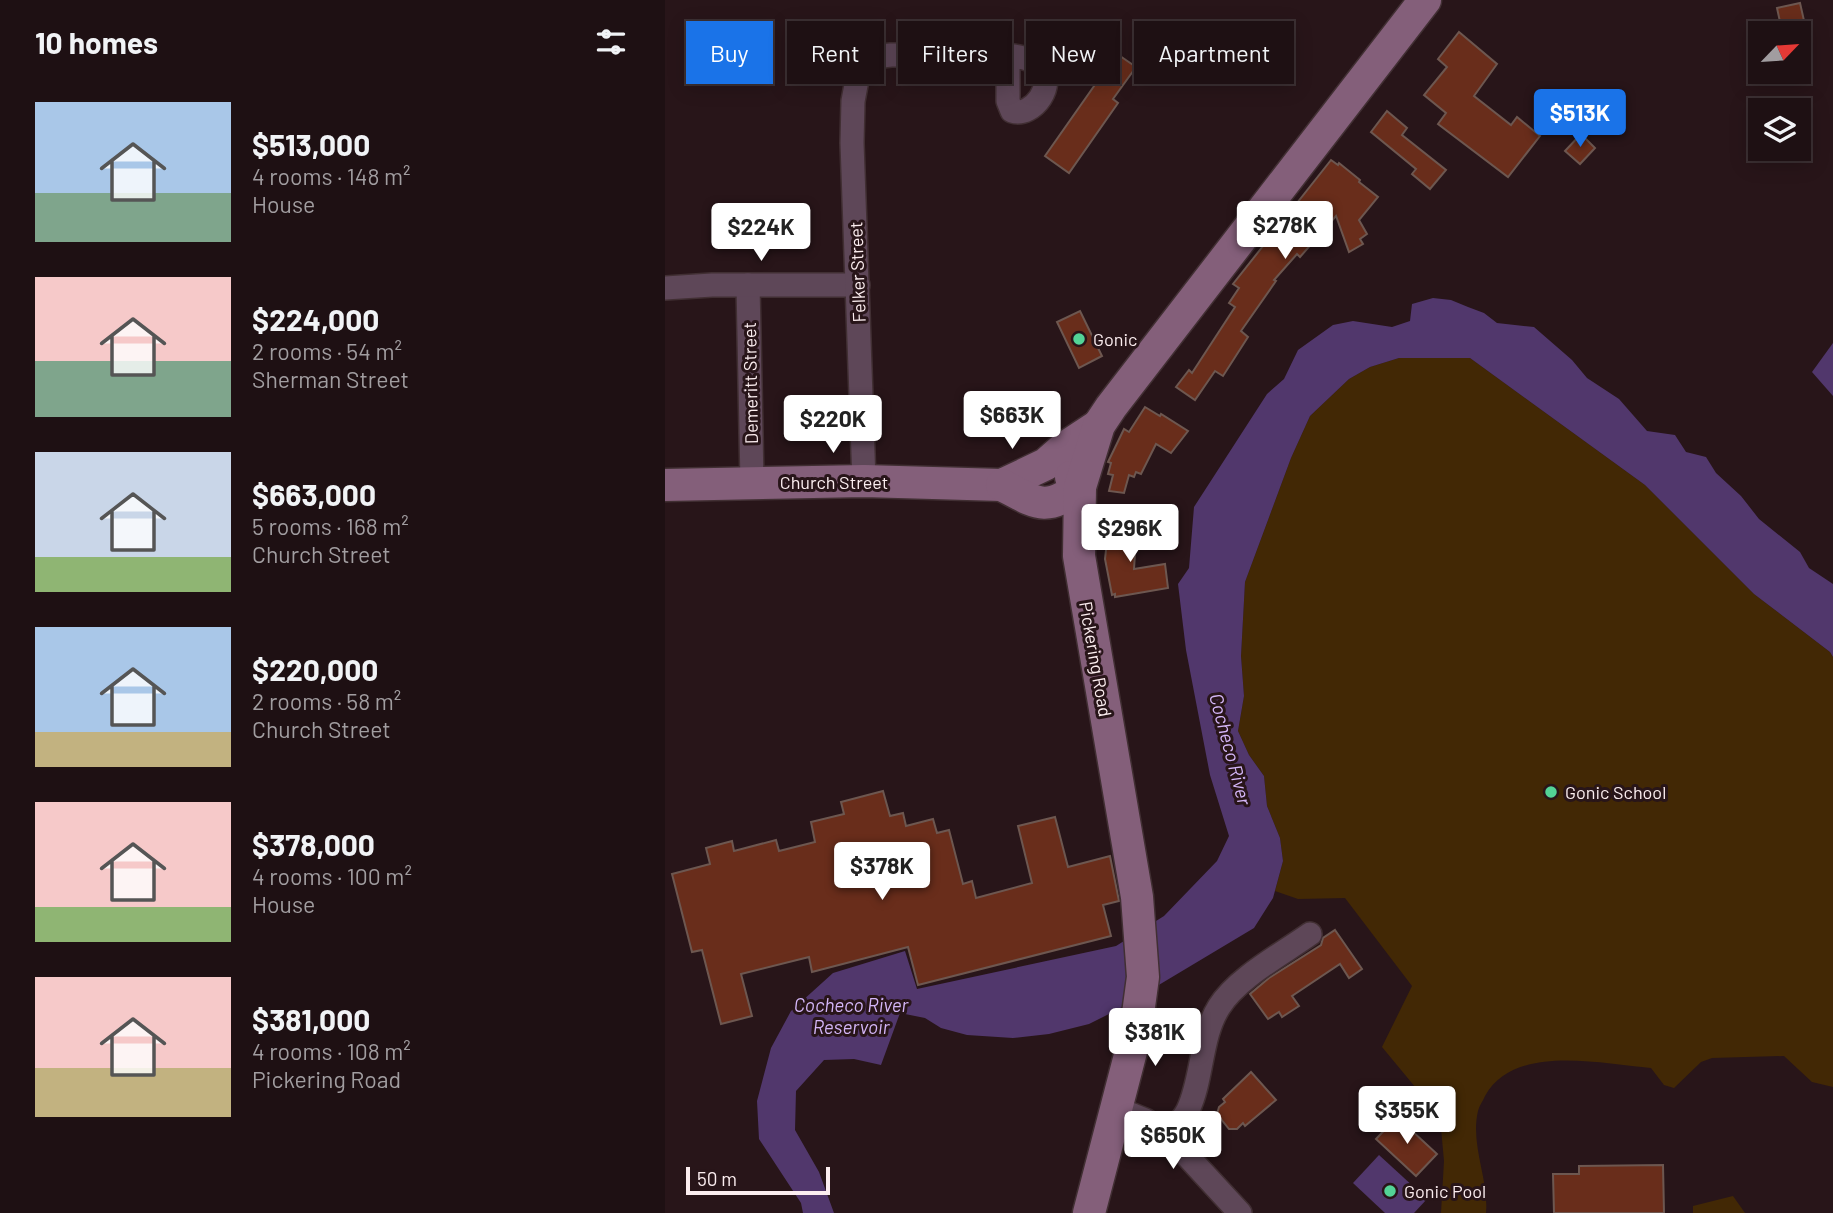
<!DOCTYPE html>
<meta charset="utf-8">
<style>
body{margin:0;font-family:Barlow,sans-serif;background:#26191c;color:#f1f3f6;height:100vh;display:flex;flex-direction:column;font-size:26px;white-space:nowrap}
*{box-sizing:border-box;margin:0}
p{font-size:23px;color:#a19da0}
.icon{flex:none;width:38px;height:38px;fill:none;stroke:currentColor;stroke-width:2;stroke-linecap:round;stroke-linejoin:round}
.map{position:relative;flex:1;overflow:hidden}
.side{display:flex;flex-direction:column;background:#1e1013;width:665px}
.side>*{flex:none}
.banner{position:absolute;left:21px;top:21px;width:665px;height:63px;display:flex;gap:14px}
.needle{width:46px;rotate:65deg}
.controls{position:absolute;left:1083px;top:21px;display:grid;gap:14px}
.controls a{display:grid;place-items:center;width:63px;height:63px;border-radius:0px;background:#1e1013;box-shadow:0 4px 18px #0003,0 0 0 2px #3c3033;font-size:35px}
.scale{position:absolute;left:21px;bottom:18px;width:144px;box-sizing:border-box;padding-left:7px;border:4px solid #fceef0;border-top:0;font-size:19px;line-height:24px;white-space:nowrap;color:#fceef0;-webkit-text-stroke:5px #281519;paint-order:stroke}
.price{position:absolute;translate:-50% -60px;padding:0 16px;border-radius:7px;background:#fff;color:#222;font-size:23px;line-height:46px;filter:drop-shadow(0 2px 4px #0008)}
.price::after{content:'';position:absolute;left:50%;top:42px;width:21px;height:16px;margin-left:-10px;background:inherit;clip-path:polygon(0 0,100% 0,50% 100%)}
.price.selected{background:#1a73e8;color:#fff}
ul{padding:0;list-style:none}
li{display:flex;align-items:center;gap:21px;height:175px;padding:0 35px}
li span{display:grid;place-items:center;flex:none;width:196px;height:140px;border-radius:0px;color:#555}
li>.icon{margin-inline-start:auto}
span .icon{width:84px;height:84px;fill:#fffc;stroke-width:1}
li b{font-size:30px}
h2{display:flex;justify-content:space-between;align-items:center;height:84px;padding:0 35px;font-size:30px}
.tag{padding:0 24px;border-radius:0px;background:#1e1013;box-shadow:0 4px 18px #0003,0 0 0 2px #3c3033;font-size:24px;line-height:63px}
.tag.selected{background:#1a73e8;color:#fff}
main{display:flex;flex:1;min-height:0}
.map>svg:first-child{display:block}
.green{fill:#422805}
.water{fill:#51376c}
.building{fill:#692d1b;stroke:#6d5750;stroke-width:2}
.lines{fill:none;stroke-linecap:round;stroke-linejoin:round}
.street-casing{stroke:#412f33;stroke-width:26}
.secondary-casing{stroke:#412f33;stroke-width:35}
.street{stroke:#5e4758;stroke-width:23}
.secondary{stroke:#845f7a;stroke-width:32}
.poi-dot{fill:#53d396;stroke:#281519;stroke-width:2.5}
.labels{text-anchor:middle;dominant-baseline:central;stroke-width:6;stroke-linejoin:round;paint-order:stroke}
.street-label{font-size:18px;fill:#fceef0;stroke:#281519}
.poi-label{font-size:18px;fill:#fceef0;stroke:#281519;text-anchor:start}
.water-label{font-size:19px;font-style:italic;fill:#d4b6f8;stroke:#281519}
</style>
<main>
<section class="side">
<h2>10 homes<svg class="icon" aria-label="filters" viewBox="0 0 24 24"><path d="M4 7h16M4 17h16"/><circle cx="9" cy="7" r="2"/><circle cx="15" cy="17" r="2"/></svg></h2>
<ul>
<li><span style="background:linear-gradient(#a9c7e8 65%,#7fa58c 0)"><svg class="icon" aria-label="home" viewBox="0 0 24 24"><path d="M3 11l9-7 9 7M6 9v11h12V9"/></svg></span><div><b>$513,000</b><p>4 rooms · 148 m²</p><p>House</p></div></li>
<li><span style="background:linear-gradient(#f6c9c9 60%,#7fa58c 0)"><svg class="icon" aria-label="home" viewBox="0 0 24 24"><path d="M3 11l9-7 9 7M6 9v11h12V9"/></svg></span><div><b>$224,000</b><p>2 rooms · 54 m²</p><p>Sherman Street</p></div></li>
<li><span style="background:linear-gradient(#c9d6e8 75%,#8fb573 0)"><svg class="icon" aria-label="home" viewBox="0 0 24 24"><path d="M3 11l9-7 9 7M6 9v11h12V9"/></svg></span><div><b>$663,000</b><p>5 rooms · 168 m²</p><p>Church Street</p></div></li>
<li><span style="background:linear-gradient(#a9c7e8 75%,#c2b280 0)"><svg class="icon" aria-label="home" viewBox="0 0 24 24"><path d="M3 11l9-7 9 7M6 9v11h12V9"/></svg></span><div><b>$220,000</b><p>2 rooms · 58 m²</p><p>Church Street</p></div></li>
<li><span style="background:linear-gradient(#f6c9c9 75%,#8fb573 0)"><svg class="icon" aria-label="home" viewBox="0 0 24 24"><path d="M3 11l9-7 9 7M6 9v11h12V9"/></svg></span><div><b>$378,000</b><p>4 rooms · 100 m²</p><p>House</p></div></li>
<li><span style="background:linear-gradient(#f6c9c9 65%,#c2b280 0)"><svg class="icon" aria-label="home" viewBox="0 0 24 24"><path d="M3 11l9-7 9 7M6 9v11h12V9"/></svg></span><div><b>$381,000</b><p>4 rooms · 108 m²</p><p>Pickering Road</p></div></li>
</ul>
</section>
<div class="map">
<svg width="1168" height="1213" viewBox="0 0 1168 1213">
<rect width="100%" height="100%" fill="#281519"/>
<!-- green -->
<g class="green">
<path d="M 734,358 L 805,358 L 980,485 L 1089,594 L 1165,652 L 1168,657 L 1168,1087 L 1147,1082 L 1119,1056 L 1047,1058 L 1036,1062 L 1009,1088 L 999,1085 L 986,1068 C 935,1064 850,1043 820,1096 C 818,1101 814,1106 813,1111 C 805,1145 824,1179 821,1213 L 776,1213 L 779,1161 L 775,1117 L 717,1047 L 747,986 L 680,898 L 633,899 L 610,891 L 618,861 L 615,838 L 602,806 L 599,776 L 584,755 L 573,731 L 579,696 L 576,656 L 580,582 L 626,458 L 645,416 L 684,379 L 705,367 Z"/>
<path d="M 1068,1196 L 1080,1213 L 1028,1213 L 1028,1206 Z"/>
</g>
<!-- water -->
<g class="water">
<path d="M 768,298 L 786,300 L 803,307 L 819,313 L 832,323 L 869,327 L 907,360 L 922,378 L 954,399 L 982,431 L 1010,435 L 1021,452 L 1041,457 L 1051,473 L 1076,496 L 1094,519 L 1135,552 L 1144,568 L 1168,584 L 1168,657 L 1165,652 L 1089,594 L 980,485 L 805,358 L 734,358 L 705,367 L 684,379 L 645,416 L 626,458 L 580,582 L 576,656 L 579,696 L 573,731 L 584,755 L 599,776 L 602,806 L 615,838 L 618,861 L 608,898 L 589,928 L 452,1010 L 424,1024 L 384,1034 L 348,1038 L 302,1035 L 276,1028 L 260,1018 L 235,1013 L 216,1065 L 189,1059 L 159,1060 L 131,1091 L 130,1130 L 154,1172 L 169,1213 L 138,1213 L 136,1203 L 94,1139 L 92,1101 L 106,1048 L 126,1011 L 168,973 L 240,951 L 252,989 L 451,946 L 499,916 L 552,861 L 564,836 L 545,775 L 521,650 L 513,584 L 524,568 L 529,507 L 602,394 L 619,379 L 633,350 L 668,325 L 688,321 L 727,327 L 745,321 L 747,304 Z"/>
<path d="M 1168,343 L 1168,396 L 1147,372 Z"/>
<path d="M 714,1155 L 762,1199 L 749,1213 L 720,1213 L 688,1183 Z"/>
</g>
<!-- building -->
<g class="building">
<path d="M 1135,3 L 1140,25 L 1117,31 L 1112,8 Z"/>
<path d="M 794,32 L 832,64 L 809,96 L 846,125 L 852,117 L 875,136 L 843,177 L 773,124 L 781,113 L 759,95 L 782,67 L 773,59 Z"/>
<path d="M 423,34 L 471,67 L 448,99 L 453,103 L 404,173 L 380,156 L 434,79 L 406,59 Z"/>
<path d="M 722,111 L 742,128 L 737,135 L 781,170 L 765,189 L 747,174 L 751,169 L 706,132 Z"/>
<path d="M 916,134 L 930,148 L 915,164 L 900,151 Z"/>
<path d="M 666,160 L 673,165 L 674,163 L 695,180 L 694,182 L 713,197 L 694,220 L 702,234 L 695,239 L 698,244 L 684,252 L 671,216 L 635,257 L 632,254 L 609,280 L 611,281 L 576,331 L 583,337 L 558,376 L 550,371 L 530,400 L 511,387 L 524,370 L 527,373 L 570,307 L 564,303 L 574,288 L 568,284 Z"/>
<path d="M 415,311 L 437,356 L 414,368 L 392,322 Z"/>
<path d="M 480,407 L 495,416 L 496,414 L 523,431 L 506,453 L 491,444 L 476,474 L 471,472 L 469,477 L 464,475 L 459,493 L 444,491 L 448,475 L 443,474 L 446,463 L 443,462 L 459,429 L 464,432 Z"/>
<path d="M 457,522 L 472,523 L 469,569 L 500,564 L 503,588 L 450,597 L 450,594 L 447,595 L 440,559 L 444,524 L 456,524 Z"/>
<path d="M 218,791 L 225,816 L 238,813 L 241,826 L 268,819 L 272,833 L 284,830 L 298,884 L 307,881 L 311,898 L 367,883 L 353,826 L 390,817 L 403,867 L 445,856 L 454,901 L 438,905 L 446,936 L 253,985 L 243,947 L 147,972 L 144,957 L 76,974 L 87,1016 L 56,1024 L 37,950 L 27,952 L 7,874 L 45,864 L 41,848 L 67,841 L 69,851 L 111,840 L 114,851 L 150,842 L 146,822 L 179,814 L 176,802 Z"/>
<path d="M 670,930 L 697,969 L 684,978 L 675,964 L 627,996 L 634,1006 L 617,1017 L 614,1012 L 603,1019 L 585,994 L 604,978 L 656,945 L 658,938 Z"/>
<path d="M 586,1072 L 611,1100 L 580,1126 L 578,1123 L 572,1129 L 564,1129 L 552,1114 L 554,1107 L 560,1102 L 558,1099 Z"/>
<path d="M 732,1117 L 772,1154 L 751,1176 L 711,1139 Z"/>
<path d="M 998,1165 L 999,1213 L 889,1213 L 888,1174 L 914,1174 L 914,1166 Z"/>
</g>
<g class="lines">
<defs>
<g id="street">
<path d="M 83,285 L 87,482"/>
<path d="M 0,288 L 47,285 L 193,285"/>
<path d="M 199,481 L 187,143 L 188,101 L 195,64 L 208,57 L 226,55 L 343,55 C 354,57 367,58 375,66 C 392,84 368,118 347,111 L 343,101 L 343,55"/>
<path d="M 453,1109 L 480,1120 L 503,1135 L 575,1213"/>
<path d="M 503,1135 C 510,1127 519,1119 523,1110 C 538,1078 535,1037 554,1007 C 572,978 617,954 645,934"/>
</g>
<g id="secondary">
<path d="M 0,485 L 199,481 L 337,485 L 381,464 L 399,448 L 434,425"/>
<path d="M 337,485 C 373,504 380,512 415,487 L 406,477"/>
<path d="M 424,1213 L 470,1036 L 478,977 L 472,897 L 414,556 L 415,487 L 434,425 L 446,407 L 760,0"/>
</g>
</defs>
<!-- street casing -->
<use href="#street" class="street-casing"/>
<!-- secondary casing -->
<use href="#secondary" class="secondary-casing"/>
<!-- street -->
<use href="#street" class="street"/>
<!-- secondary -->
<use href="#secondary" class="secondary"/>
</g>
<!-- markers -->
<g class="poi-dot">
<circle cx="414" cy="339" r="7"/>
<circle cx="886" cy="792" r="7"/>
<circle cx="725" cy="1191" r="7"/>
</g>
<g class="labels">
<!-- street labels -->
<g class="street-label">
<text transform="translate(192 272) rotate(-92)">Felker Street</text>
<text transform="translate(85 383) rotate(-91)">Demeritt Street</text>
<text x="169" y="482">Church Street</text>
<text transform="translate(431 659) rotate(80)">Pickering Road</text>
</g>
<!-- poi labels -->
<g class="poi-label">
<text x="428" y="339">Gonic</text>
<text x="900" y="792">Gonic School</text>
<text x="739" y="1191">Gonic Pool</text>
</g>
<!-- water labels -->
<g class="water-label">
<text transform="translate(566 749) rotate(75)">Cocheco River</text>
<text x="186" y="1004">Cocheco River<tspan x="186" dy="22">Reservoir</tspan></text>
</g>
</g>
</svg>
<div class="controls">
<a><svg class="needle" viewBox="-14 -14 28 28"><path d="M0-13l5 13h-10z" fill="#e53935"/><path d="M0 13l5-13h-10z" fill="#a19da0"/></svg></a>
<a><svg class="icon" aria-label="layers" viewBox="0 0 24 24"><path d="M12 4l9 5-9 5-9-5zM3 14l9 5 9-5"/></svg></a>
</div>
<div class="scale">50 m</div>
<b class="price selected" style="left:915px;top:149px">$513K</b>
<b class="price" style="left:620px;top:261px">$278K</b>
<b class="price" style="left:96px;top:263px">$224K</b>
<b class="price" style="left:347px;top:451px">$663K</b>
<b class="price" style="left:168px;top:455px">$220K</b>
<b class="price" style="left:465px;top:564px">$296K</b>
<b class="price" style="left:217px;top:902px">$378K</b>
<b class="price" style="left:490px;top:1068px">$381K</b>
<b class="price" style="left:742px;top:1146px">$355K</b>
<b class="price" style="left:508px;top:1171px">$650K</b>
<div class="banner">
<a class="tag selected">Buy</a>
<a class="tag">Rent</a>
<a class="tag">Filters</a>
<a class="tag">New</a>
<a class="tag">Apartment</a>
</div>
</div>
</main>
